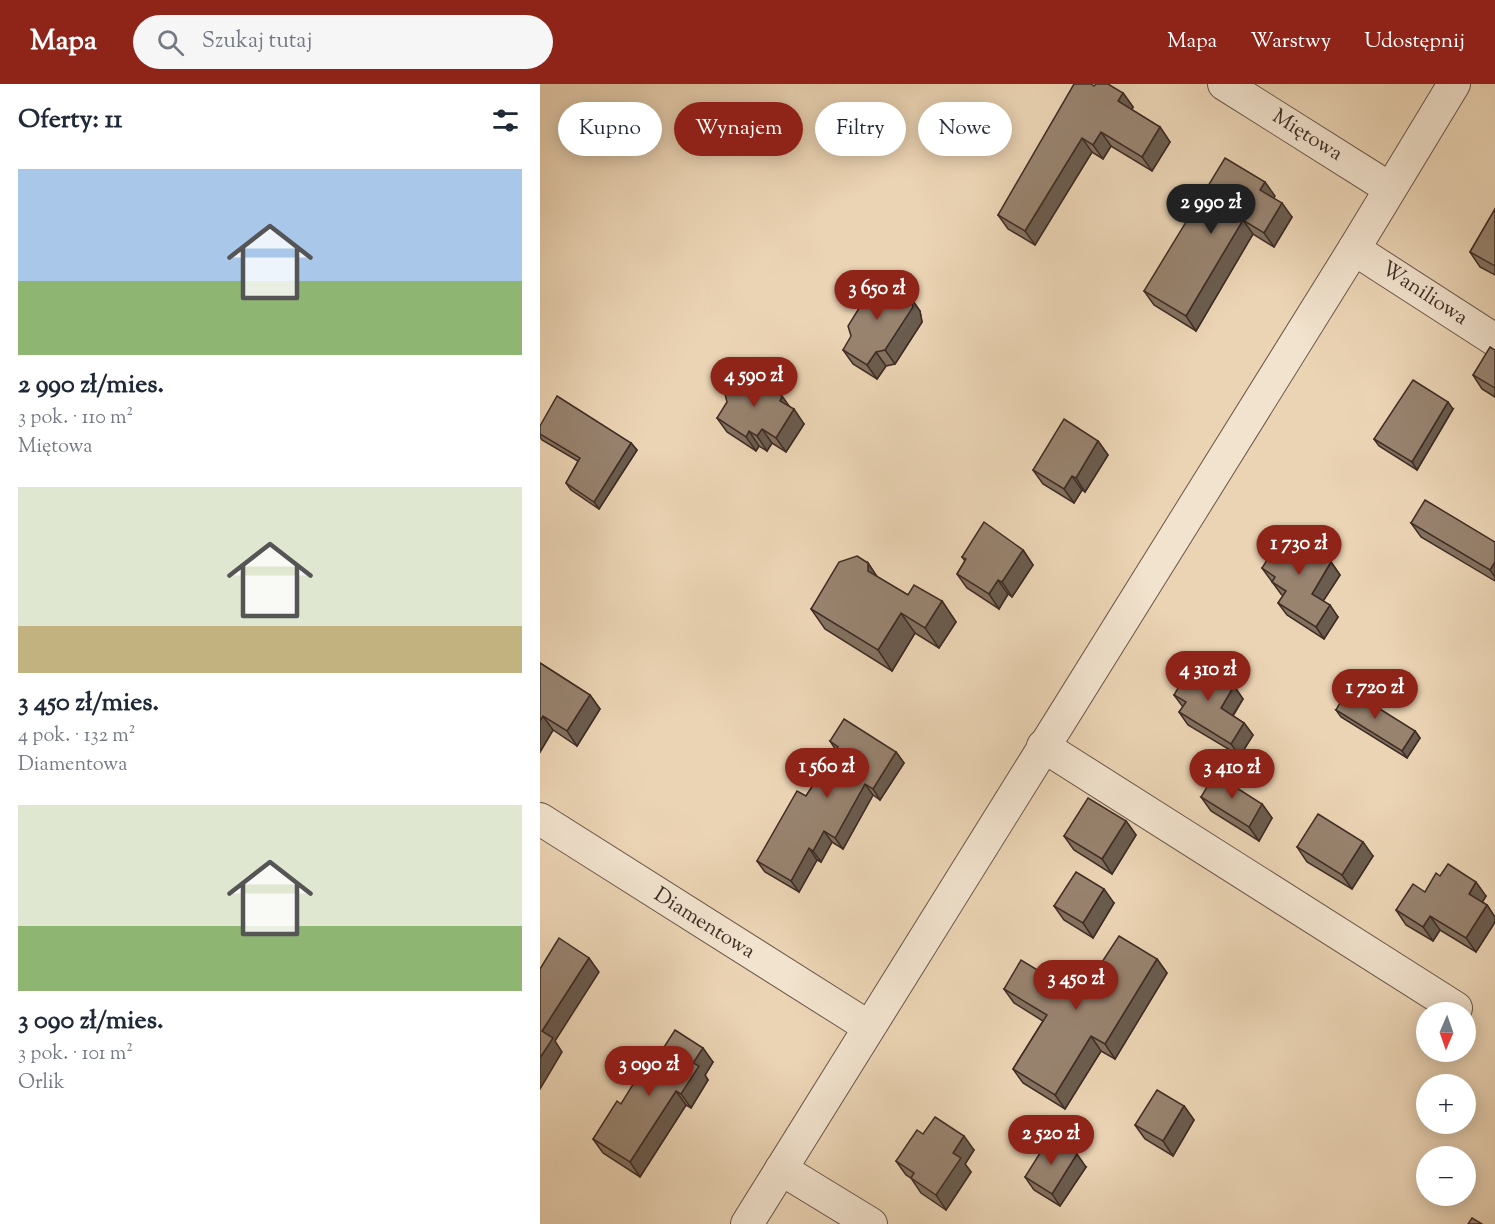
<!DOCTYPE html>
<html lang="pl">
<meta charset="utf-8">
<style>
body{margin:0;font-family:"Sorts Mill Goudy",serif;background:#f6f6f7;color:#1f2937;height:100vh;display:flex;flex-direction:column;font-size:22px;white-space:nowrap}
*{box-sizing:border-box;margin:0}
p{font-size:20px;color:#747a83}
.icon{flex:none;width:33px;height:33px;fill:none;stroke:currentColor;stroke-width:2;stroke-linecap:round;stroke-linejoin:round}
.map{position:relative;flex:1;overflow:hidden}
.drawer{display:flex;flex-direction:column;background:#fff;width:540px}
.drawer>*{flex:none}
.banner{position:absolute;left:18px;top:18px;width:570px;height:54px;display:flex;gap:12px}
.needle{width:39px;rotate:182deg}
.buttons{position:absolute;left:876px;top:918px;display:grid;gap:12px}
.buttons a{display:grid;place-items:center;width:60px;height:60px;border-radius:50%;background:#fff;box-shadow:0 3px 15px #0003;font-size:30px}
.price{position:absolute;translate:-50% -51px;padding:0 14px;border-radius:21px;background:#8f2418;color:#fff;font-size:20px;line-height:39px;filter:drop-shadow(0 2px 3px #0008)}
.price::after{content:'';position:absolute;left:50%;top:36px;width:18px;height:14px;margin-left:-9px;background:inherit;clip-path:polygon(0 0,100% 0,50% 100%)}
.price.active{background:#222;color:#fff}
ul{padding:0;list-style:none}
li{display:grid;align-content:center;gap:12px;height:318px;padding:0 18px}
li span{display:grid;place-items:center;height:186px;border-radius:0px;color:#555}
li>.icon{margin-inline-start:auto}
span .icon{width:108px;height:108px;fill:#fffc;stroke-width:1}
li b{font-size:26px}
h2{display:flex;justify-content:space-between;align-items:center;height:72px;padding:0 18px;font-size:26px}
.tag{padding:0 21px;border-radius:27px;background:#fff;box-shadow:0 3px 15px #0003;font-size:21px;line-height:54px}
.tag.active{background:#8f2418;color:#fff}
header{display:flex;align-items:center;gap:36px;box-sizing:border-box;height:84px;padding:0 30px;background:#8f2418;color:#fff}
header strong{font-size:28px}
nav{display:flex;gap:33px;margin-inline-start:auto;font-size:21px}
.search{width:420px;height:54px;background:#f6f6f7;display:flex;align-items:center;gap:15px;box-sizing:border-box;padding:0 21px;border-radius:33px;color:#747a83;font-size:22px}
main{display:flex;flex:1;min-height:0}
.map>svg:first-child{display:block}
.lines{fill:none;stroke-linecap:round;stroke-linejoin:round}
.minor-casing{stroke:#695649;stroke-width:34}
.minor{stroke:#f2e3ce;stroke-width:32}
.wall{fill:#83715f;stroke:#3e2c25;stroke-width:1.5}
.shaded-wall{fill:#6a5c4e;stroke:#3e2c25;stroke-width:1.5}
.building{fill:#98836f;stroke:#3e2c25;stroke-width:1.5}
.labels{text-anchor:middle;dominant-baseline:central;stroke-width:4.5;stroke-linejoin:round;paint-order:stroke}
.street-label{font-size:21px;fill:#3e2c25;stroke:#f2e3ce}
</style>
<header>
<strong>Mapa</strong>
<div class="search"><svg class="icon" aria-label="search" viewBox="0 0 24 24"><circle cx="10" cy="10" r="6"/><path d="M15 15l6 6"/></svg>Szukaj tutaj</div>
<nav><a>Mapa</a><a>Warstwy</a><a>Udostępnij</a></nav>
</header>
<main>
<section class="drawer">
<h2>Oferty: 11<svg class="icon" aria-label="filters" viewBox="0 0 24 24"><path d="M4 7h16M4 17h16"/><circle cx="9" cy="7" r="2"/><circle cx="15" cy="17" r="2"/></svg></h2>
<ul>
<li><span style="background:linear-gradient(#a9c7e8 60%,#8fb573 0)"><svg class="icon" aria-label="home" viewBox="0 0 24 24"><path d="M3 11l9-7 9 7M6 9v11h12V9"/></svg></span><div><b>2 990 zł/mies.</b><p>3 pok. · 110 m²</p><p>Miętowa</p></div></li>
<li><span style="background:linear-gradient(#dfe7d0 75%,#c2b280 0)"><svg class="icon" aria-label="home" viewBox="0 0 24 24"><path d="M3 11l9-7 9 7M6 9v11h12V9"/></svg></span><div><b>3 450 zł/mies.</b><p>4 pok. · 132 m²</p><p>Diamentowa</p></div></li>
<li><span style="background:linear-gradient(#dfe7d0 65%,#8fb573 0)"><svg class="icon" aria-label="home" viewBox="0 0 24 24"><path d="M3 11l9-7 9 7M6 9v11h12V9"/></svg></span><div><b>3 090 zł/mies.</b><p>3 pok. · 101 m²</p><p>Orlik</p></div></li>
</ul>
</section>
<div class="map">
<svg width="955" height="1140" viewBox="0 0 955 1140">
<rect width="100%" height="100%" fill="#ebd4b4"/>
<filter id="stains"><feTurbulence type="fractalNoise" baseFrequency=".00333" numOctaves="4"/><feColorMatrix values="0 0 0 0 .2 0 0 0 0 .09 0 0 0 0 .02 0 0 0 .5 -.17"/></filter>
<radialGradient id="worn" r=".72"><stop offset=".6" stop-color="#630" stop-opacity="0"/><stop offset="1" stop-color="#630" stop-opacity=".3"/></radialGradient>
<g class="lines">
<defs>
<g id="minor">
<path d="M 684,0 L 849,104"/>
<path d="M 814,165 L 955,256"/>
<path d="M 503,662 L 916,924"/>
<path d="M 0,735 L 329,943"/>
<path d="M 241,1085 L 331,1140"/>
<path d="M 207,1140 L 814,165 L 914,0"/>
</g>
</defs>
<!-- minor casing -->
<use href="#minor" class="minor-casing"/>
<!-- minor -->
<use href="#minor" class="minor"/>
</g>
<!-- wall -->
<g class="wall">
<path d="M 554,2 L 583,9 L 593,23 L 592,26 L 620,43 L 630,58 L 612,87 L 571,62 L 563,75 L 552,68 L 495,161 L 468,145 L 458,131 Z"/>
<path d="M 735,112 L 733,114 L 752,133 L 734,163 L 713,150 L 656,247 L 614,221 L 604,207 Z"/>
<path d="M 955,125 L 955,191 L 940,183 L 930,168 Z"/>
<path d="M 370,213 L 380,227 L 382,238 L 355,280 L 346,282 L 337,295 L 313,280 L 303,266 Z"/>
<path d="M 955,266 L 955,313 L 942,305 L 933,291 Z"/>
<path d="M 250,323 L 264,340 L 246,368 L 232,359 L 227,367 L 219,362 L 216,367 L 187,348 L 177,334 Z"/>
<path d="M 913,325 L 877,386 L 839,362 L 834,355 Z"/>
<path d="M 0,342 L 91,359 L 97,366 L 59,425 L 31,406 L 26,399 L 38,377 L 2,356 L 0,353 Z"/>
<path d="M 558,357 L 568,371 L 545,408 L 542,406 L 534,419 L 503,400 L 493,386 Z"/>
<path d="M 871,439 L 955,458 L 955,497 L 881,453 Z"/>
<path d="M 483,466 L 493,481 L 472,513 L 468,510 L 459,525 L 427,504 L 417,490 L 425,477 L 422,473 Z"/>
<path d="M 783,473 L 791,478 L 800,491 L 783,517 L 798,533 L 784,555 L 747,531 L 738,519 L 743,512 L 741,510 L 722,484 Z"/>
<path d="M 328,479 L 337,493 L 368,511 L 402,517 L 416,538 L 399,564 L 375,549 L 352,587 L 285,545 L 271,525 Z"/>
<path d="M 0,579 L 50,611 L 60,625 L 37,662 L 13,646 L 0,668 Z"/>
<path d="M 694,602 L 703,615 L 693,632 L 704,639 L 713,651 L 700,672 L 648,641 L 639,628 L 643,623 L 634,611 Z"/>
<path d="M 796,626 L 875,647 L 880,654 L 867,674 L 801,633 Z"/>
<path d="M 290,657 L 356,668 L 364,679 L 340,716 L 333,711 L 303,765 L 292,758 L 281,778 L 277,776 L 259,808 L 225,788 L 217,777 L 266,712 L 296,666 Z"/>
<path d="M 661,713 L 722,720 L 732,734 L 719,757 L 671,727 Z"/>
<path d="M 586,737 L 596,751 L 572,790 L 534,766 L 524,752 Z"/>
<path d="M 757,763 L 833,772 L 812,805 L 767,778 Z"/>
<path d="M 900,792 L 946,812 L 942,818 L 947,821 L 955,833 L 955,838 L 936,868 L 900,846 L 893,857 L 866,841 L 856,826 L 885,808 Z"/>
<path d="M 574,819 L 553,854 L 524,836 L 514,822 Z"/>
<path d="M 617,875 L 627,889 L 575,975 L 561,967 L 525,1025 L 483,999 L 473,985 L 503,937 L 474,919 L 464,905 L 532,907 L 549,898 Z"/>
<path d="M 119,971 L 173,978 L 165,991 L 168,996 L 151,1024 L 146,1021 L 100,1093 L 63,1069 L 53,1055 L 81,1020 Z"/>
<path d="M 644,1022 L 654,1036 L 633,1072 L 605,1055 L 595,1041 Z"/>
<path d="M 383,1050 L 434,1066 L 425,1080 L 431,1088 L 406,1126 L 381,1109 L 371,1094 L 366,1091 L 356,1077 Z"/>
<path d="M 546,1083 L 520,1122 L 494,1106 L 485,1093 Z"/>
</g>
<!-- shaded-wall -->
<g class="shaded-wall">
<path d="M 583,9 L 593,23 L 588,32 L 578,17 Z"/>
<path d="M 620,43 L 630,58 L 612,87 L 602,73 Z"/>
<path d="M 561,48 L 571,62 L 563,75 L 553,61 Z"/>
<path d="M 542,54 L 552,68 L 495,161 L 485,147 Z"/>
<path d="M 725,98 L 735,112 L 730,120 L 720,106 Z"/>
<path d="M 742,119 L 752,133 L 734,163 L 724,149 Z"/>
<path d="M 703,136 L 713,150 L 656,247 L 646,232 Z"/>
<path d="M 370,213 L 380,227 L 382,238 L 355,280 L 345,266 Z"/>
<path d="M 336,268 L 346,282 L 337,295 L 327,281 Z"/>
<path d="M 242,312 L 252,326 L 240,317 Z"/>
<path d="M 908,318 L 913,325 L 877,386 L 872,378 Z"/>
<path d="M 254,325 L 264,340 L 246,368 L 236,354 Z"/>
<path d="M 222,345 L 232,359 L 227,367 L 217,352 Z"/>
<path d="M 209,347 L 219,362 L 216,367 L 206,353 Z"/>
<path d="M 558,357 L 568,371 L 545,408 L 536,394 Z"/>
<path d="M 91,359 L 97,366 L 59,425 L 54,418 Z"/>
<path d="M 532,392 L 542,406 L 534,419 L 524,405 Z"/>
<path d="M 775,462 L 784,475 L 773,467 Z"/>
<path d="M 483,466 L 493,481 L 472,513 L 462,498 Z"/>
<path d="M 791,478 L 800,491 L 780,522 L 772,510 Z"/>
<path d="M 955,478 L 955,493 L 950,486 Z"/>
<path d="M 328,479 L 342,500 L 328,487 Z"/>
<path d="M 458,496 L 468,510 L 459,525 L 449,510 Z"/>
<path d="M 402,517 L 416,538 L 399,564 L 385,544 Z"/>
<path d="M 790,521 L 798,533 L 784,555 L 776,543 Z"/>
<path d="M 361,529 L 375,549 L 352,587 L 338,566 Z"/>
<path d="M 694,602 L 703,615 L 689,637 L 681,624 Z"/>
<path d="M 50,611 L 60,625 L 37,662 L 27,647 Z"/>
<path d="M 3,632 L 13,646 L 0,668 L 0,637 Z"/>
<path d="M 704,639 L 713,651 L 700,672 L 691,660 Z"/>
<path d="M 875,647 L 880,654 L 867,674 L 862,667 Z"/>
<path d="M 356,668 L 364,679 L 340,716 L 333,705 Z"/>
<path d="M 325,700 L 333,711 L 303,765 L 295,754 Z"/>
<path d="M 722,720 L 732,734 L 719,757 L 709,743 Z"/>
<path d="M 586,737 L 596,751 L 572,790 L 562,775 Z"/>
<path d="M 284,747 L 292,758 L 281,778 L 273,767 Z"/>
<path d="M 823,758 L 833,772 L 812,805 L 802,791 Z"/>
<path d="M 269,764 L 277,776 L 259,808 L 251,797 Z"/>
<path d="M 936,798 L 946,812 L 939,824 L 929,810 Z"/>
<path d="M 564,805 L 574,819 L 553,854 L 543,839 Z"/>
<path d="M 947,821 L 955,833 L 955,838 L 936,868 L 926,854 Z"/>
<path d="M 890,832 L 900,846 L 893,857 L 883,843 Z"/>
<path d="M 49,874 L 59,888 L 15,957 L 22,968 L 0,1005 L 0,974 L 2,947 Z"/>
<path d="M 617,875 L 627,889 L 575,975 L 565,960 Z"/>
<path d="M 551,952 L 561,967 L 525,1025 L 515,1011 Z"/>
<path d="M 163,964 L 173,978 L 165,991 L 168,996 L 151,1024 L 141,1010 L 153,979 Z"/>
<path d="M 136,1007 L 146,1021 L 100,1093 L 90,1078 Z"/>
<path d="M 644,1022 L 654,1036 L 633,1072 L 623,1057 Z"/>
<path d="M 424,1052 L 434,1066 L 425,1080 L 431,1088 L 406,1126 L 396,1111 L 413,1069 Z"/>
<path d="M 537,1070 L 546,1083 L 520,1122 L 512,1110 Z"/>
</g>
<!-- building -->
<g class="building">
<path d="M 534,0 L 551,0 L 554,2 L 556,0 L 568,0 L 583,9 L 578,17 L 620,43 L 602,73 L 561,48 L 553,61 L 542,54 L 485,147 L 458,131 Z"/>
<path d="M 685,74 L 725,98 L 720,106 L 742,119 L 724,149 L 703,136 L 646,232 L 604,207 Z"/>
<path d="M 955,125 L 955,182 L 930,168 Z"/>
<path d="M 345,197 L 370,213 L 373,223 L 345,266 L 336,268 L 327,281 L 303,266 L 311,252 L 308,242 L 334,200 Z"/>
<path d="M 950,263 L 955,266 L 955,304 L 933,291 Z"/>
<path d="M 205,288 L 242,312 L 240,317 L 254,325 L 236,354 L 222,345 L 217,352 L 209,347 L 206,353 L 177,334 L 187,318 L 184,306 L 196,304 Z"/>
<path d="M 873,296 L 908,318 L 872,378 L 834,355 Z"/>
<path d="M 17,312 L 91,359 L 54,418 L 26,399 L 40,374 L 0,350 L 0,342 Z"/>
<path d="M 524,335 L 558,357 L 536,394 L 532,392 L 524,405 L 493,386 Z"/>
<path d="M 885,416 L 955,458 L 955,478 L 950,486 L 871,439 Z"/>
<path d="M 444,438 L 483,466 L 462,498 L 458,496 L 449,510 L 417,490 L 426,475 L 422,473 Z"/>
<path d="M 747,445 L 775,462 L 773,467 L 791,478 L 772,510 L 790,521 L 776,543 L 738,519 L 746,507 L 732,498 L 735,493 L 722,484 Z"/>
<path d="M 317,472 L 328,479 L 328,487 L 368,511 L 374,501 L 402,517 L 385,544 L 361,529 L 338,566 L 271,525 L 299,478 Z"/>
<path d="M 654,577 L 694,602 L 681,624 L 704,639 L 691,660 L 639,628 L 646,618 L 634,611 Z"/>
<path d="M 0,579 L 50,611 L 27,647 L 3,632 L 0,637 Z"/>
<path d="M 808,605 L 875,647 L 862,667 L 796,626 Z"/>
<path d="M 304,635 L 356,668 L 333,705 L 325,700 L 295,754 L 284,747 L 273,767 L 269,764 L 251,797 L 217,777 L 257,707 L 266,712 L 298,663 L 290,657 Z"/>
<path d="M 675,690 L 722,720 L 709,743 L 661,713 Z"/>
<path d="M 548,714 L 586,737 L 562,775 L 524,752 Z"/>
<path d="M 778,730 L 823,758 L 802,791 L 757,763 Z"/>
<path d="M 908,780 L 936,798 L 929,810 L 947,821 L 926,854 L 890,832 L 883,843 L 856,826 L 873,800 L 885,808 L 896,789 L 900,792 Z"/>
<path d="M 536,788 L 564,805 L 543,839 L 514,822 Z"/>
<path d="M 579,852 L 617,875 L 565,960 L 551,952 L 515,1011 L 473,985 L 507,931 L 464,905 L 481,876 L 532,907 L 541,893 L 549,898 Z"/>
<path d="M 19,854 L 49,874 L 2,947 L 13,954 L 0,974 L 0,885 Z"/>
<path d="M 135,946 L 163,964 L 153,979 L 159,982 L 141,1010 L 136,1007 L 90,1078 L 53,1055 L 77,1017 L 81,1020 L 113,968 L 119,971 Z"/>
<path d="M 617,1006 L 644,1022 L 623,1057 L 595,1041 Z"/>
<path d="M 395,1033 L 424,1052 L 413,1069 L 421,1074 L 396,1111 L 371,1094 L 374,1089 L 356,1077 L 377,1046 L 383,1050 Z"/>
<path d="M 510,1053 L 537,1070 L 512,1110 L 485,1093 Z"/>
<path d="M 932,1134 L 942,1140 L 928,1140 Z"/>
</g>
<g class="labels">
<!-- street labels -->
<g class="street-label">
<text transform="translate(767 52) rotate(32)">Miętowa</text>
<text transform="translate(884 210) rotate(33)">Waniliowa</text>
<text transform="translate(164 840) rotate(32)">Diamentowa</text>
</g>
</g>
<rect width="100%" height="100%" filter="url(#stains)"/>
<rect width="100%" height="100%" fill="url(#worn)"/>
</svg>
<div class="buttons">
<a><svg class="needle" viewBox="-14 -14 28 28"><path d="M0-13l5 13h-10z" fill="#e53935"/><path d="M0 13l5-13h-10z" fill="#747a83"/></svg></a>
<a>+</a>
<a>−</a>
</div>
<b class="price active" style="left:671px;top:151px">2 990 zł</b>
<b class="price" style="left:337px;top:237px">3 650 zł</b>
<b class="price" style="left:214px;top:324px">4 590 zł</b>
<b class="price" style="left:759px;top:492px">1 730 zł</b>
<b class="price" style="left:668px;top:618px">4 310 zł</b>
<b class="price" style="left:835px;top:636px">1 720 zł</b>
<b class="price" style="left:287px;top:715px">1 560 zł</b>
<b class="price" style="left:692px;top:716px">3 410 zł</b>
<b class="price" style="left:536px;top:927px">3 450 zł</b>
<b class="price" style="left:109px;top:1013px">3 090 zł</b>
<b class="price" style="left:511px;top:1082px">2 520 zł</b>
<div class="banner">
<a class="tag">Kupno</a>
<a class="tag active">Wynajem</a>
<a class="tag">Filtry</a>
<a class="tag">Nowe</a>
</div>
</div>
</main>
